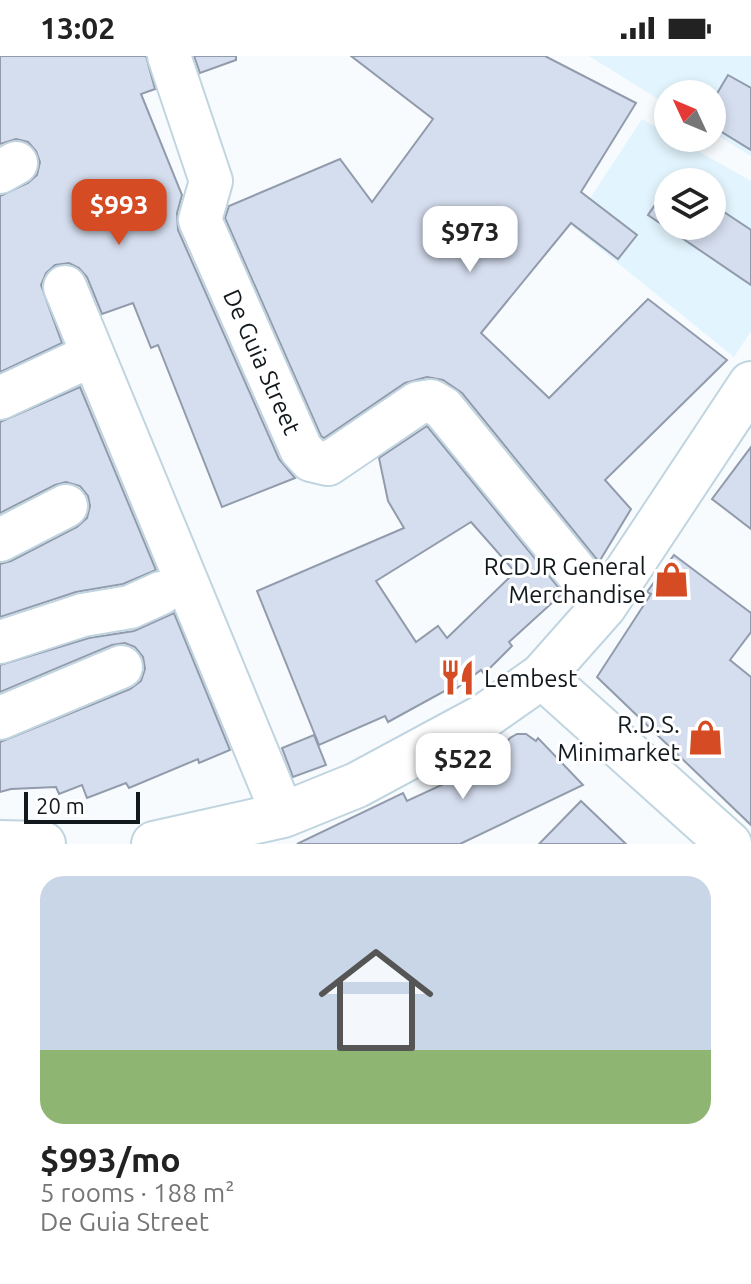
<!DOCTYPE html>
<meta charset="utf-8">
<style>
body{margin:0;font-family:Ubuntu,sans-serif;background:#f6f6f6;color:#222;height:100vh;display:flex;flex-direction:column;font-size:30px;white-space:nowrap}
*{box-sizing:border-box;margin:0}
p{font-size:26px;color:#767676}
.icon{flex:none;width:44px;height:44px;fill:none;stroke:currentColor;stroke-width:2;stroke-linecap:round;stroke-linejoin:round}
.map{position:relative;height:788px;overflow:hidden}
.drawer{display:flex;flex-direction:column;background:#fff;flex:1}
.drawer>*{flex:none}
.needle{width:52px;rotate:314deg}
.controls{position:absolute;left:654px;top:24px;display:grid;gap:16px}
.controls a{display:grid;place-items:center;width:72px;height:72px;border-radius:50%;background:#fff;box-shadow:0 4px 12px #0003;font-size:40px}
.scale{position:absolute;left:24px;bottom:20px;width:116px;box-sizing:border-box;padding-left:8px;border:4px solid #12191d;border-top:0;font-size:22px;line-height:28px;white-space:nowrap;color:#12191d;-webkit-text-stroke:6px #fff;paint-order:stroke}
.price{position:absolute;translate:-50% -68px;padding:0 18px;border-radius:16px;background:#fff;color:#222;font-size:26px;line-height:52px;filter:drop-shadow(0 2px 4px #0008)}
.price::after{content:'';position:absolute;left:50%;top:48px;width:24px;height:18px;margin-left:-12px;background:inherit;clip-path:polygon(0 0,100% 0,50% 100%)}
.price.on{background:#d44b24;color:#fff}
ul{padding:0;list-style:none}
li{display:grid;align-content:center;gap:16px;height:424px;padding:0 40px}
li+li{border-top:2px solid #e0e0e0}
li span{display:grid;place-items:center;height:248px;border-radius:24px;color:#555}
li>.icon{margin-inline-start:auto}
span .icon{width:144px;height:144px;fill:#fffc;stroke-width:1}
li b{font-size:34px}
.status{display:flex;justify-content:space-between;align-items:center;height:56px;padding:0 40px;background:#fff;direction:ltr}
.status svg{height:22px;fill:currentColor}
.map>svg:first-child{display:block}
.built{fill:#e2f4fd;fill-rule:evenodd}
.building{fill:#d5deef;stroke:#919bac;stroke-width:2;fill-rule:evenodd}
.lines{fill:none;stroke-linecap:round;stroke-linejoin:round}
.minor-casing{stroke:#c0d5e0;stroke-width:46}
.tertiary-casing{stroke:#c0d5e0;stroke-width:48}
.secondary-casing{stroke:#c0d5e0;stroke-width:48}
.minor{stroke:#fff;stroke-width:42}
.tertiary{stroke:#fff;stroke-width:44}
.secondary{stroke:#fff;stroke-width:44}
.labels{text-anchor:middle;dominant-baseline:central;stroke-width:6;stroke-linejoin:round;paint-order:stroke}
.street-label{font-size:24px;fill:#12191d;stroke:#fff}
.poi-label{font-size:24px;fill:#12191d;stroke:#fff;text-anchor:end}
</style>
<div class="status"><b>13:02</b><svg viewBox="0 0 49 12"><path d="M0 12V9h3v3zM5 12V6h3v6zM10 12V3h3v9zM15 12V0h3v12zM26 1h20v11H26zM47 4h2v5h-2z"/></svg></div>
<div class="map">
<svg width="751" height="788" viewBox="0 0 751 788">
<rect width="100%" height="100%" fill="#f7fbfd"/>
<!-- built -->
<g class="built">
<path d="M 589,0 L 751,0 L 751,100 L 712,76 L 712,38 L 668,38 L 668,49 Z"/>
<path d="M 642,63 L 668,78 L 668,82 L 675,82 L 751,125 L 751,275 L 734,301 L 572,170 ZM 668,126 L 712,126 L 712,170 L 668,170 Z"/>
</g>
<!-- building -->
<g class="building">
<path d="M 0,0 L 146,0 L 155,33 L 141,38 L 182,139 L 177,157 L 178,174 L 279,403 L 295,422 L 222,451 L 158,289 L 151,292 L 133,247 L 102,258 L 87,221 L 79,212 L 69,207 L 55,209 L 46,217 L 41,229 L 62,287 L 0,316 L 0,140 L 28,127 L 37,119 L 40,106 L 36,95 L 28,86 L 16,83 L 0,88 Z"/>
<path d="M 194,0 L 236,0 L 236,4 L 200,17 Z"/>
<path d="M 351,0 L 545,0 L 636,47 L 581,136 L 637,179 L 618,203 L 571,167 L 481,277 L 549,342 L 648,243 L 727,304 L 605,424 L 631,453 L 599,506 L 462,337 L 443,324 L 427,321 L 405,327 L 324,382 L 321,380 L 225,162 L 229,150 L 340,103 L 372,146 L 433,63 Z"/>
<path d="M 728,19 L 751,32 L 751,94 L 712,70 L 712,46 Z"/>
<path d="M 668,130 L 668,170 L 712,170 L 712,148 L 751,174 L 751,229 L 648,159 Z"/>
<path d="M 80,331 L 156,514 L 123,528 L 76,536 L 0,561 L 0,508 L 11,505 L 77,471 L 87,462 L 90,450 L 88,440 L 80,430 L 66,426 L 55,429 L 0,457 L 0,366 Z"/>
<path d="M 427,370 L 563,537 L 509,586 L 512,590 L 484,618 L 481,614 L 453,635 L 450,632 L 388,666 L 385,660 L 319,689 L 257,535 L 404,472 L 388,445 L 379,402 ZM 471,466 L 515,516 L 447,582 L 438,570 L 416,586 L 376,525 Z"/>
<path d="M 751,391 L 751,473 L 712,443 Z"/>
<path d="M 674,499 L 751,557 L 751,576 L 730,604 L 751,621 L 751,769 L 597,621 L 651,538 L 647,536 Z"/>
<path d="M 174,557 L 230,694 L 199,707 L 198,703 L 129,732 L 126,727 L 87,742 L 82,729 L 59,738 L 56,731 L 11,733 L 0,736 L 0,686 L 130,633 L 141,625 L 145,613 L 143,601 L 135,591 L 125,587 L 112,589 L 0,636 L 0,609 L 89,582 L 134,575 Z"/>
<path d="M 517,678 L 526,678 L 536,685 L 538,682 L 583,729 L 460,788 L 297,788 L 403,737 L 407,745 L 485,709 L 510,682 Z"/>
<path d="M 314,679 L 326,709 L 293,721 L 282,692 Z"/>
<path d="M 581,745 L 626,788 L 539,788 Z"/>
</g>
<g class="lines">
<defs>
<g id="minor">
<path d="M 169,0 L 211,125 L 200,164 L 301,393 L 311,404 L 328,408 L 418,347 L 431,345 L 443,352 L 604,550"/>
<path d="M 0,116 L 16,107"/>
<path d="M 65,231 L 283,759"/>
<path d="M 0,342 L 92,299"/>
<path d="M 0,484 L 66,450"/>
<path d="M 0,586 L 83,559 L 130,551 L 161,537"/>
<path d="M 0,662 L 121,611"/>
</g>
<path id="tertiary" d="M 542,620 L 729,788"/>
<g id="secondary">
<path d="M 0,787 L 43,788"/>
<path d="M 154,788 L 283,759 L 357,729 L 485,660 L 542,620 L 604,550 L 751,328"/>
</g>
</defs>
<!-- minor casing -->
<use href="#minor" class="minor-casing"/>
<!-- tertiary casing -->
<use href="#tertiary" class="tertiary-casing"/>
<!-- secondary casing -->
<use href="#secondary" class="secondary-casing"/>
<!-- minor -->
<use href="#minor" class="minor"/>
<!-- tertiary -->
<use href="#tertiary" class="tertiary"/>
<!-- secondary -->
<use href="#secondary" class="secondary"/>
</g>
<!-- icons -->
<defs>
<symbol id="shop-bare" viewBox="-9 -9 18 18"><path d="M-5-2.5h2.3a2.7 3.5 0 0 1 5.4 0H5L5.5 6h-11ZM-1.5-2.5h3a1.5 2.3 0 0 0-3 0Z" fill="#d44b24" stroke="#fff" stroke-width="2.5" paint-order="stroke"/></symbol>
<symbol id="restaurant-bare" viewBox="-9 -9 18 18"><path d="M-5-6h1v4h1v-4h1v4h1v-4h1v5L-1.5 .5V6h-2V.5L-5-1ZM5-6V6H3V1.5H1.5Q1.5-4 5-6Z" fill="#d44b24" stroke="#fff" stroke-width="2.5" paint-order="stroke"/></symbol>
</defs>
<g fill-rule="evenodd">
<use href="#shop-bare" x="646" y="498" width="51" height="51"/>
<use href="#restaurant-bare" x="432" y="596" width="51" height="51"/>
<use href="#shop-bare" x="680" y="656" width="51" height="51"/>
</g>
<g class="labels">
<!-- street labels -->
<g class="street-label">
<text transform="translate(262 306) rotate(66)">De Guia Street</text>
</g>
<!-- poi labels -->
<g class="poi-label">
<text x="646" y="510">RCDJR General<tspan x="646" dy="28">Merchandise</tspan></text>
<text x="484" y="622" text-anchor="start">Lembest</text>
<text x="680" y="668">R.D.S.<tspan x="680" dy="28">Minimarket</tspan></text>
</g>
</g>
</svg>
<div class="controls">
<a><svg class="needle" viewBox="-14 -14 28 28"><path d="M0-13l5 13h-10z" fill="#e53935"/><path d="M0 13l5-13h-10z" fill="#767676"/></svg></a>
<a><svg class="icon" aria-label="layers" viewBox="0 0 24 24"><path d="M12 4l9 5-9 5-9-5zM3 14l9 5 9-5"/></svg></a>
</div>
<div class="scale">20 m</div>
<b class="price on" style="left:119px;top:191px">$993</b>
<b class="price" style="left:470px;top:218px">$973</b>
<b class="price" style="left:463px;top:745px">$522</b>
</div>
<section class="drawer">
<ul>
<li><span style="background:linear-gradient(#c9d6e8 70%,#8fb573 0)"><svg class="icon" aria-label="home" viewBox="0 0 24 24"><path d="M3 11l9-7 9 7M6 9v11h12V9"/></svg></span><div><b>$993/mo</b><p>5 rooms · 188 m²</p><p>De Guia Street</p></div></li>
</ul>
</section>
